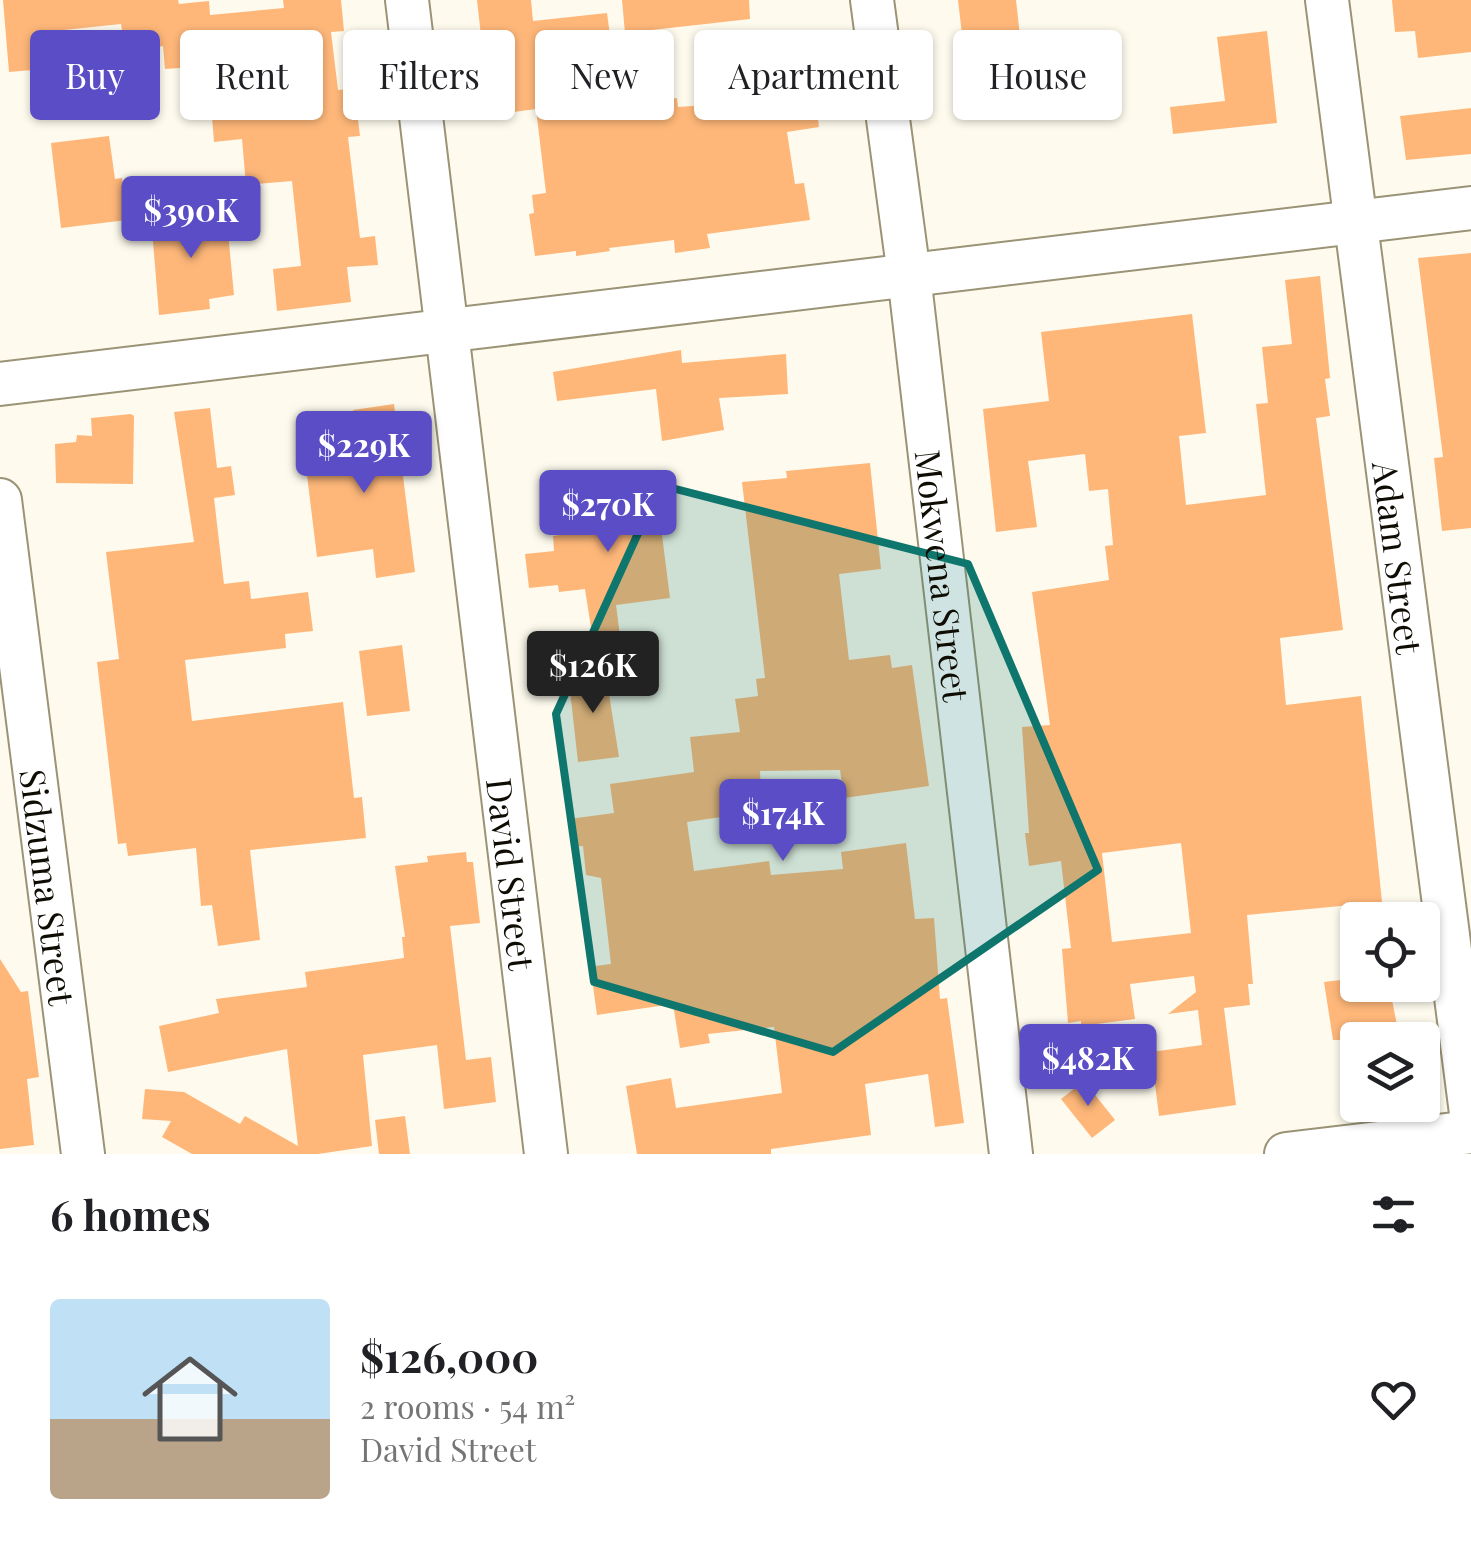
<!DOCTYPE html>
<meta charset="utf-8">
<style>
body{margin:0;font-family:"Playfair Display",serif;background:#f2f2f2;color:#202124;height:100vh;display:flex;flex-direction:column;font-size:38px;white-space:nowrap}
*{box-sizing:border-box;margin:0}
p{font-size:32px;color:#757577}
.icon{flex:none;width:55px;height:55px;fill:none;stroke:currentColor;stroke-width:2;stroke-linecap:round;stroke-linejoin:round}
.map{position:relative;height:1154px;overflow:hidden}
.panel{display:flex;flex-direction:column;background:#fff;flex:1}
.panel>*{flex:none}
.guide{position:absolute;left:30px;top:30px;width:1412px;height:90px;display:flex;gap:20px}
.controls{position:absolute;left:1340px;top:902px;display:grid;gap:20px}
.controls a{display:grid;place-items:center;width:100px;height:100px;border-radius:10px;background:#fff;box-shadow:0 2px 8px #0004;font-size:50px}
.price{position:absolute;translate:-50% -85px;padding:0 22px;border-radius:10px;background:#5b4dc5;color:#fff;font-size:32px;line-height:65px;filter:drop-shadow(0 2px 5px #0008)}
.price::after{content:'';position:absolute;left:50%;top:60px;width:30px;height:22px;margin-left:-15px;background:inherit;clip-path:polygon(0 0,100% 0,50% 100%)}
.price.current{background:#222;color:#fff}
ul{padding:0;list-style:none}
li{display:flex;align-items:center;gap:30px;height:250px;padding:0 50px}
li span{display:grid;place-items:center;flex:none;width:280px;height:200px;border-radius:10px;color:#555}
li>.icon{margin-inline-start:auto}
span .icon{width:120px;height:120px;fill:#fffc;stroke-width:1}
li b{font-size:42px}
h2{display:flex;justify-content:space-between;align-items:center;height:120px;padding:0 50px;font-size:42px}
.chip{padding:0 35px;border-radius:10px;background:#fff;box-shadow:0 2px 8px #0004;font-size:35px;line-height:90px}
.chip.current{background:#5b4dc5;color:#fff}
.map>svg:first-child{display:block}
.building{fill:#feb779;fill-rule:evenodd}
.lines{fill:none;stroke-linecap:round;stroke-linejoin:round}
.minor-casing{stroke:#9b9376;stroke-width:46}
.minor{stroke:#fff;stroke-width:42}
.marked{fill:#0f766e;fill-opacity:0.2;stroke:#0f766e;stroke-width:8;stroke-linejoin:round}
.labels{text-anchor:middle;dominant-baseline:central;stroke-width:9;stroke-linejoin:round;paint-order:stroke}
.street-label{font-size:35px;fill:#0f0c03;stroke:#fff}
</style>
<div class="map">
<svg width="1471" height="1154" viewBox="0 0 1471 1154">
<rect width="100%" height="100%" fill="#fefbee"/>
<!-- building -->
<g class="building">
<path d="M 3,0 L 178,0 L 179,4 L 209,1 L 210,15 L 284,8 L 283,0 L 341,0 L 344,31 L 331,32 L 338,90 L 354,88 L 360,136 L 348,137 L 360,238 L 375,236 L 378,265 L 347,267 L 351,302 L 277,311 L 273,269 L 301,266 L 292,181 L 246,185 L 242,139 L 214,142 L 208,66 L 165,69 L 163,46 L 126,53 L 121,24 L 64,30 L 68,67 L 9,72 Z"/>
<path d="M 477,0 L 531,0 L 533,21 L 607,13 L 614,65 L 624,104 L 677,98 L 678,107 L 750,102 L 815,93 L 819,127 L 787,132 L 795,184 L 804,183 L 810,220 L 707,234 L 710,248 L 675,253 L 674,240 L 609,248 L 610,251 L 576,256 L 576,251 L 535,256 L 529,214 L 534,213 L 532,195 L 546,193 L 536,109 L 482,116 L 474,56 L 483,54 Z"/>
<path d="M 622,0 L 749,0 L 750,19 L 625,33 Z"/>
<path d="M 958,0 L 1016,0 L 1021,45 L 964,52 Z"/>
<path d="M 1392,0 L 1471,0 L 1471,52 L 1418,58 L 1415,31 L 1395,32 Z"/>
<path d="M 1267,31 L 1277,123 L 1173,134 L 1170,107 L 1225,101 L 1217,37 Z"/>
<path d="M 1471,108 L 1471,154 L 1406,160 L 1400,116 Z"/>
<path d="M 109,136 L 115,179 L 122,178 L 127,220 L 61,228 L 51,143 Z"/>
<path d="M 226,211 L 234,295 L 209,299 L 210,309 L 159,315 L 151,217 Z"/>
<path d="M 1471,253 L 1471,528 L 1442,531 L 1434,458 L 1443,457 L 1418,258 Z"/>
<path d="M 1320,276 L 1330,378 L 1325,379 L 1330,416 L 1316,418 L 1343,630 L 1280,638 L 1286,705 L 1361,696 L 1382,902 L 1247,915 L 1253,984 L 1248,984 L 1250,1005 L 1224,1008 L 1236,1105 L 1159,1116 L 1151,1052 L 1202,1045 L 1198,1010 L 1168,1014 L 1196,992 L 1194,976 L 1130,984 L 1135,1019 L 1081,1026 L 1081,1021 L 1068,1023 L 1062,949 L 1071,948 L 1061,861 L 1029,866 L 1025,833 L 1029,833 L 1022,727 L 1050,725 L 1032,592 L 1109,580 L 1105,546 L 1113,545 L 1108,489 L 1089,491 L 1085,454 L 1028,461 L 1037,527 L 996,532 L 983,409 L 1049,401 L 1041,332 L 1192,314 L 1206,433 L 1179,436 L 1186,505 L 1266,495 L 1256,404 L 1268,403 L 1262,347 L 1292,344 L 1285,280 ZM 1181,843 L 1191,933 L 1112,942 L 1102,853 Z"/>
<path d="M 681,350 L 682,363 L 786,354 L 788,394 L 719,398 L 724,430 L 662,441 L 656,389 L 557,401 L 553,372 Z"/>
<path d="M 394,404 L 415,572 L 376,578 L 373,549 L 317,557 L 305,459 L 358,452 L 353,410 Z"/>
<path d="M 210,408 L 217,468 L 231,466 L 235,495 L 214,498 L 224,584 L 249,581 L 251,599 L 308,592 L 313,631 L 285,634 L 286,648 L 185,660 L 192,721 L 343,702 L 354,798 L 362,797 L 366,838 L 250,850 L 260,940 L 218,946 L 212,905 L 201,906 L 196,848 L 128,856 L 126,843 L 118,844 L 97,662 L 119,659 L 106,552 L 194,542 L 174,412 Z"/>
<path d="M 131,414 L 134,416 L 133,484 L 56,483 L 55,444 L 76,442 L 77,435 L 92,436 L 91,418 Z"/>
<path d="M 870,463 L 881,569 L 839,574 L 849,660 L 890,655 L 892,668 L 912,665 L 929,786 L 844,798 L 840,770 L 760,771 L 762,811 L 687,822 L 694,871 L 769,861 L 771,875 L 843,869 L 841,852 L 906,843 L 915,919 L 934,918 L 940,999 L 947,998 L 964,1123 L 935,1127 L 928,1074 L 865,1084 L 871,1135 L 771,1149 L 771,1154 L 637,1154 L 626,1086 L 671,1078 L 676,1108 L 782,1093 L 774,1027 L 708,1034 L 710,1043 L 680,1048 L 673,1004 L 597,1015 L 593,986 L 597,986 L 595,966 L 611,964 L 601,878 L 586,875 L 583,846 L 572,847 L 569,819 L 614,813 L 610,784 L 694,772 L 690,737 L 740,732 L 735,699 L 758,696 L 756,679 L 765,678 L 742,482 L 787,478 L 786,471 Z"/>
<path d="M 631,477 L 632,487 L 660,484 L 664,510 L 659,511 L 670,598 L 616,605 L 621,644 L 594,647 L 585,589 L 559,592 L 558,585 L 529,588 L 525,554 L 554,551 L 553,536 L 561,535 L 560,509 L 606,506 L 603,481 Z"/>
<path d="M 402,645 L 410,711 L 367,716 L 359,651 Z"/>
<path d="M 605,669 L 619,757 L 578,762 L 568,673 Z"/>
<path d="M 466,852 L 467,862 L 473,862 L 480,923 L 450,926 L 466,1060 L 491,1057 L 496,1102 L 444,1109 L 437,1045 L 363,1055 L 372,1146 L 318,1154 L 192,1154 L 162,1137 L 171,1121 L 142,1119 L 145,1089 L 184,1092 L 240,1124 L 245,1116 L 298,1146 L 287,1049 L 168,1072 L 159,1026 L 219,1013 L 216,999 L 307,987 L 305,972 L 404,958 L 402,937 L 405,937 L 395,866 L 428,862 L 427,856 Z"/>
<path d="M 0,959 L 21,992 L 28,991 L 39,1077 L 27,1079 L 34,1145 L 0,1149 Z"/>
<path d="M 1358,978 L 1358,985 L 1389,985 L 1400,1040 L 1333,1040 L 1324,982 Z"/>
<path d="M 1084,1081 L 1115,1120 L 1092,1138 L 1061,1099 Z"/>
<path d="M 405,1116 L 410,1154 L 379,1154 L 375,1120 Z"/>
</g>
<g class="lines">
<defs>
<g id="minor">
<path id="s1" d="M 407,0 L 546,1154"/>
<path id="s2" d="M 872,0 L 909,275 L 1011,1154"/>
<path id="s3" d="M 1327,0 L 1471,1113"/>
<path d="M 0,384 L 1471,208"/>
<path id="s4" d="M 0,500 L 83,1154"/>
<path d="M 1286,1154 L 1471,1132"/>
</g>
</defs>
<!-- minor casing -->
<use href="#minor" class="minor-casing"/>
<!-- minor -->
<use href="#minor" class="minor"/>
</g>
<!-- marked area -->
<path class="marked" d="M 660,485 L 968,564 L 1098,870 L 833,1052 L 594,982 L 556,714 Z"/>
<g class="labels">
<!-- street labels -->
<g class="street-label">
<text stroke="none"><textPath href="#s3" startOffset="562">Adam Street</textPath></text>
<text stroke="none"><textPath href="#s2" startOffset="580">Mokwena Street</textPath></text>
<text stroke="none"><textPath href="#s1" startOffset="880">David Street</textPath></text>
<text stroke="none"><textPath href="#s4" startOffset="390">Sidzuma Street</textPath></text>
</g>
</g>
</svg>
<div class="controls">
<a><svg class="icon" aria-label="locate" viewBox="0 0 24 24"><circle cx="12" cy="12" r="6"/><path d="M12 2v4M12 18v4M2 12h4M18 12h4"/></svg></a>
<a><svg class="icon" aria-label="layers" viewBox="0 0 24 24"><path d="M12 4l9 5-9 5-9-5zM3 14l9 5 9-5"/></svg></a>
</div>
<b class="price" style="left:191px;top:261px">$390K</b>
<b class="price" style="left:364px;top:496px">$229K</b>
<b class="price" style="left:608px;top:555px">$270K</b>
<b class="price current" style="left:593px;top:716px">$126K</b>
<b class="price" style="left:783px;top:864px">$174K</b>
<b class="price" style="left:1088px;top:1109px">$482K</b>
<div class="guide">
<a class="chip current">Buy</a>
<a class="chip">Rent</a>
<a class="chip">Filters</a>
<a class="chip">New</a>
<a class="chip">Apartment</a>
<a class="chip">House</a>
</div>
</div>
<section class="panel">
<h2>6 homes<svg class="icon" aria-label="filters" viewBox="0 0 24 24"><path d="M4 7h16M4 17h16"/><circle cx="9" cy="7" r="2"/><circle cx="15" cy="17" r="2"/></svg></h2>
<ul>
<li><span style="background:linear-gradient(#bfe0f5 60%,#b9a48a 0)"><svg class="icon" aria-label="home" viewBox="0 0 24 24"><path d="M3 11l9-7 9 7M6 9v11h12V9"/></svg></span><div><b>$126,000</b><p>2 rooms · 54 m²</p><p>David Street</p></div><svg class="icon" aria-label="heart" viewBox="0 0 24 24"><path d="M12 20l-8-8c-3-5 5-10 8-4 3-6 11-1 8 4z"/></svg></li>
</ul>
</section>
